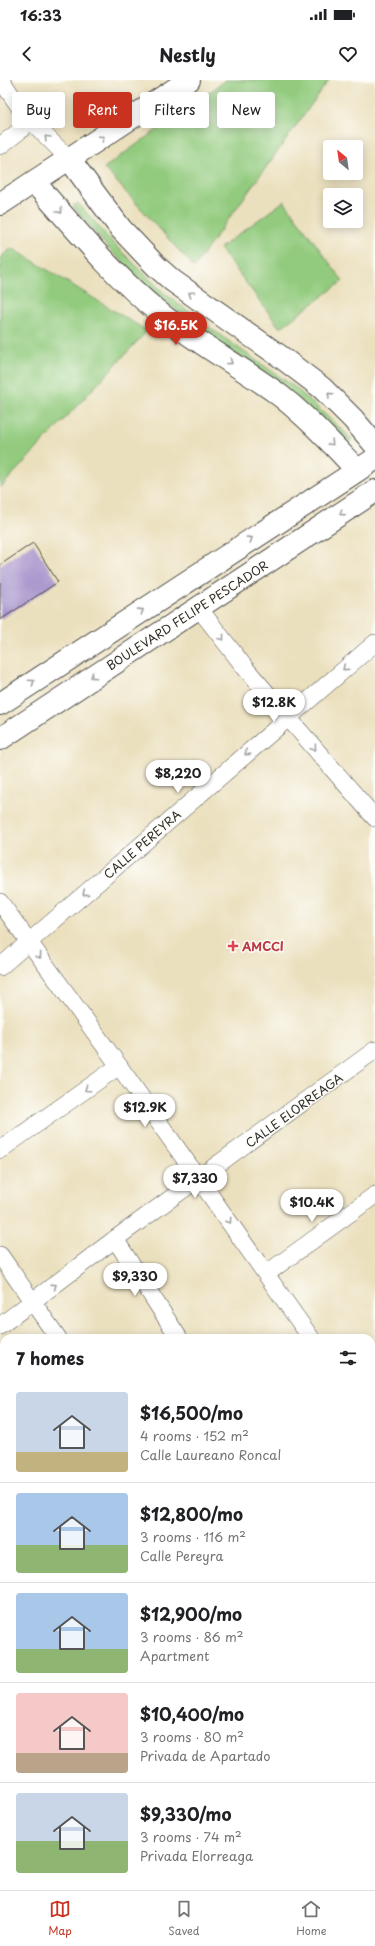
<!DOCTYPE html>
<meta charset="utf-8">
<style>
body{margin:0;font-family:"Playpen Sans",sans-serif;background:#f6f6f6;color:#202124;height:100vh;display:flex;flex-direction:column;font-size:15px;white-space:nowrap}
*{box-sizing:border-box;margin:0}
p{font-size:13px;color:#757577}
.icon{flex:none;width:22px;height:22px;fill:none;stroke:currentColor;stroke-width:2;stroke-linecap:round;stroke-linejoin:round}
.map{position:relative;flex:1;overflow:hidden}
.panel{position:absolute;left:0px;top:1254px;width:375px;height:556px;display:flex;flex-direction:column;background:#fff;border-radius:12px 12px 0 0;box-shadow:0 2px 10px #0003}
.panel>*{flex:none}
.banner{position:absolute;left:12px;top:12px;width:351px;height:36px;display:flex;gap:8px}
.needle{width:26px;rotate:331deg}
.tools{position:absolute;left:323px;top:60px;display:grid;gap:8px}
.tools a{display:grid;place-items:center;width:40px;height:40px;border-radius:4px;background:#fff;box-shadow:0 2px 10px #0003;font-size:20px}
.price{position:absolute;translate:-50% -34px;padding:0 9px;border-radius:14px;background:#fff;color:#222;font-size:13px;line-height:26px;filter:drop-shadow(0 1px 2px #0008)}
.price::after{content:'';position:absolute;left:50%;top:24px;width:12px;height:9px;margin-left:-6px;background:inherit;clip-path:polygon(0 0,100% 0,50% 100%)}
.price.current{background:#c8321e;color:#fff}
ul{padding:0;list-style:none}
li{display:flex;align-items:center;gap:12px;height:100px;padding:0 16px}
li+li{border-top:1px solid #e0e0e0}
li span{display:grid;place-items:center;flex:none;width:112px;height:80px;border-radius:4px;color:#555}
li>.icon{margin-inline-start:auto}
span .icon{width:48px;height:48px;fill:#fffc;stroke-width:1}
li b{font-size:17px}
h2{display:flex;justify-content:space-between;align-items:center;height:48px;padding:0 16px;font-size:17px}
.tag{padding:0 14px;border-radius:4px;background:#fff;box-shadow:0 2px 10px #0003;font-size:14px;line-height:36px}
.tag.current{background:#c8321e;color:#fff}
.status{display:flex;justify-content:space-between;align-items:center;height:28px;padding:0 20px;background:#fff;direction:ltr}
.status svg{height:11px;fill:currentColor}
header{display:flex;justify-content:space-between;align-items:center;height:52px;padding:0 16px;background:#fff;font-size:18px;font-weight:700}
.tab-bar{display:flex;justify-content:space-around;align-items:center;height:56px;border-top:1px solid #e0e0e0;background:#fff;font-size:11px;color:#757577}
.tab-bar a{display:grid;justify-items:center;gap:2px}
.tab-bar .current{color:#c8321e}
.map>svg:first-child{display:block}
.green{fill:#92cb7e;stroke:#5e7b54}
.building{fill:#ac9acf}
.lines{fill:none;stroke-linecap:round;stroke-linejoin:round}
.street-casing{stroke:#484641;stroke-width:18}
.secondary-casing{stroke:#484641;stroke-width:24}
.primary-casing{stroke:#484641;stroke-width:24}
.street{stroke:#fff;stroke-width:17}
.secondary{stroke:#fff;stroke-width:22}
.primary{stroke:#fff;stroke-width:22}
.oneway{stroke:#a0a0a0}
.health-dot{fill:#e0444e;stroke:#fdfcf7;stroke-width:1.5}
.labels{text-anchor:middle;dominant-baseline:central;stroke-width:3;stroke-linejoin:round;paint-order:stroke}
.street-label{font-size:12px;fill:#2b2b2b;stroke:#fdfcf7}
.health-label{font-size:12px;font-weight:bold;fill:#be3a42;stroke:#fdfcf7;text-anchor:start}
</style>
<div class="status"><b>16:33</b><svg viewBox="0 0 49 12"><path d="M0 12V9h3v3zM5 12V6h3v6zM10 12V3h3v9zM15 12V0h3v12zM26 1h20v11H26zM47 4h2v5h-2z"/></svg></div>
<header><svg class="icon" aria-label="back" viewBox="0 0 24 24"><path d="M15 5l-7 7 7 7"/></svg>Nestly<svg class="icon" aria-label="heart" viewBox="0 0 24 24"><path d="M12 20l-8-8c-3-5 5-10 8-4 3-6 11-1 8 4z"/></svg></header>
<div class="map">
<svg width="375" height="1810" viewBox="0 0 375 1810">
<rect width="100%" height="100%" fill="#fdfcf7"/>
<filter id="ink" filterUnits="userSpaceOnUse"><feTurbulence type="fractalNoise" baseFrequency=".025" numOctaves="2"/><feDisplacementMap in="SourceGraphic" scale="8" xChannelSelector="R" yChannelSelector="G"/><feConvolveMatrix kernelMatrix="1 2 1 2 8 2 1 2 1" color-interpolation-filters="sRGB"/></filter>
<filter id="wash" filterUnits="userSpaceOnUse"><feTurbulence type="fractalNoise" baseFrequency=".012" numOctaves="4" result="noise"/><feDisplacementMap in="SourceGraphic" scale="16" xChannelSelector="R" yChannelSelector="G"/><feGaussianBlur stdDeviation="0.9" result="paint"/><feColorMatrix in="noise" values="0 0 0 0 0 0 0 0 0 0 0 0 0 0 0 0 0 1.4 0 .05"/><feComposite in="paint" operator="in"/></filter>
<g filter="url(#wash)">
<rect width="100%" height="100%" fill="#ebe0be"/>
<!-- green -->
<g class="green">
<path d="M 226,0 L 329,0 L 194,187 L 104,88 Z"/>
<path d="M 284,121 L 343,201 L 280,248 L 220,168 Z"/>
<path d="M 78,123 L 114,164 L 163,212 L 217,253 L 296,308 L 352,359 L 347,363 L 294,315 L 214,259 L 157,215 L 109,169 L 73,126 Z"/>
<path d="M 12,168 L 147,251 L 0,408 L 0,178 Z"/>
</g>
<g id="blocks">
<!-- building -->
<path class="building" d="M 33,463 L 58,502 L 0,540 L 0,485 Z"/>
</g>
</g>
<g filter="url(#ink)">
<use href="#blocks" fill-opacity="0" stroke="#484641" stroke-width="1"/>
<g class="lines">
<defs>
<g id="street">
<path d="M 1,0 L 25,35 L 70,80"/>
<path d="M 0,66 L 22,49 L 25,35"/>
<path d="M 198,527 L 246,589 L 375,738"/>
<path d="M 0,822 L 119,986 L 311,1258"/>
<path d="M 0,887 L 375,563"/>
<path d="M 0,1070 L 119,986"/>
<path d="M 115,1159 L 179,1258"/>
<path d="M 0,1175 L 58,1258"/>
<path d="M 266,1194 L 375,1115"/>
<path d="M 0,1246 L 115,1159 L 375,970"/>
<path d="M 371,1344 L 375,1349"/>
<path d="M 0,1611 L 4,1617"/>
<path d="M 371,1713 L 375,1719"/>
<path d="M 0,1763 L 4,1760"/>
<path d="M 116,1806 L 119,1810"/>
<path d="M 265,1810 L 270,1806"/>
</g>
<g id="secondary">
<path d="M 70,80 L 121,149 L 157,187 L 173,201 L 281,277 L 322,308 L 353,339 L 375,365"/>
<path d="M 34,102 C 74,147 111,193 157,231 C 194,261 236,284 274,311 C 305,334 331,363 357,390"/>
<path d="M 371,1312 L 375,1310"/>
<path d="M 0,1567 L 4,1564"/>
</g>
<g id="primary">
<path d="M 0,124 L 189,0"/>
<path d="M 0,624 L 375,379"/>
<path d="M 0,659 L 375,411"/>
</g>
</defs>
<!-- street casing -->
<use href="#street" class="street-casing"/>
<!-- secondary casing -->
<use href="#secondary" class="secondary-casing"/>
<!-- primary casing -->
<use href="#primary" class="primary-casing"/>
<!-- street -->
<use href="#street" class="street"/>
<!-- secondary -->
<use href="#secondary" class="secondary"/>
<!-- primary -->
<use href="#primary" class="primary"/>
</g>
<!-- one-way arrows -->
<defs><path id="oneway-chevron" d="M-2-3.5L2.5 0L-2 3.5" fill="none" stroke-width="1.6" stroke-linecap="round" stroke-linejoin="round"/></defs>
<g class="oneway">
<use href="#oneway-chevron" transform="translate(47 58) rotate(-135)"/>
<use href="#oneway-chevron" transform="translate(102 58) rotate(-34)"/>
<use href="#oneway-chevron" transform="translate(60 131) rotate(49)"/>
<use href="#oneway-chevron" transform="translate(191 214) rotate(-145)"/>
<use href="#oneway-chevron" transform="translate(230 282) rotate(34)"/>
<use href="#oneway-chevron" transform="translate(330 315) rotate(-138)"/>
<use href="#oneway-chevron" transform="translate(331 363) rotate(46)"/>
<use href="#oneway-chevron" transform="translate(342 433) rotate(147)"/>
<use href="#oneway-chevron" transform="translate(250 459) rotate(-33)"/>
<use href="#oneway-chevron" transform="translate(141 531) rotate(-33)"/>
<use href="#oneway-chevron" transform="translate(222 558) rotate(52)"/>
<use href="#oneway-chevron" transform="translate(345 588) rotate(140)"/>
<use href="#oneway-chevron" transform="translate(93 596) rotate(146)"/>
<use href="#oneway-chevron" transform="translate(32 602) rotate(-34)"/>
<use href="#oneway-chevron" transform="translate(314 668) rotate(49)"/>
<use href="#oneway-chevron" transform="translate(247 673) rotate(139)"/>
<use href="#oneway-chevron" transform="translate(85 813) rotate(140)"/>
<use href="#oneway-chevron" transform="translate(39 876) rotate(54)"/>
<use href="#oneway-chevron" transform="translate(87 1009) rotate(145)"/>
<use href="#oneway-chevron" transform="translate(229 1141) rotate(55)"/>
<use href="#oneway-chevron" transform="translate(54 1206) rotate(-37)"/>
</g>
</g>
<!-- markers -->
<path class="health-dot" d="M231 860h4v4h4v4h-4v4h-4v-4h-4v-4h4z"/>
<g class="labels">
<!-- street labels -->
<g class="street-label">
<text transform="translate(187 535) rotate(-33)">BOULEVARD FELIPE PESCADOR</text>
<text transform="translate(142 764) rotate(-41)">CALLE PEREYRA</text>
<text transform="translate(294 1030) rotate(-36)">CALLE ELORREAGA</text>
</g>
<!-- health labels -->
<g class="health-label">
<text x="242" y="866">AMCCI</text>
</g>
</g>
</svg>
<div class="tools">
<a><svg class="needle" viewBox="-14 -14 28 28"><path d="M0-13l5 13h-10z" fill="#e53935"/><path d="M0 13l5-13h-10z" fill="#757577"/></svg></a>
<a><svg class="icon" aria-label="layers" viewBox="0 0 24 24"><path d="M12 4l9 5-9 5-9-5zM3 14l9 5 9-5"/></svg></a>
</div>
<b class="price current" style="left:176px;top:266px">$16.5K</b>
<b class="price" style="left:274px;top:643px">$12.8K</b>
<b class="price" style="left:178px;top:714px">$8,220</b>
<b class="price" style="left:145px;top:1048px">$12.9K</b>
<b class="price" style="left:195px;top:1119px">$7,330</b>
<b class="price" style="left:312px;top:1143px">$10.4K</b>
<b class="price" style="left:135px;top:1217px">$9,330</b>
<div class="banner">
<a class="tag">Buy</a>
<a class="tag current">Rent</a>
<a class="tag">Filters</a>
<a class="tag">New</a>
</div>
<section class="panel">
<h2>7 homes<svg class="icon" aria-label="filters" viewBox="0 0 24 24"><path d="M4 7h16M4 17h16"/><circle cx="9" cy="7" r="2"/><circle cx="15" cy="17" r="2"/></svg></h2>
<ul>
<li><span style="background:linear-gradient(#c9d6e8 75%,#c2b280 0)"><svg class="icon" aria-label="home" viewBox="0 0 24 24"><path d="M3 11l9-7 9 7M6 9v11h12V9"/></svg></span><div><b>$16,500/mo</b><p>4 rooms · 152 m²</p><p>Calle Laureano Roncal</p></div></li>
<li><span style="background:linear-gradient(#a9c7e8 65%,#8fb573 0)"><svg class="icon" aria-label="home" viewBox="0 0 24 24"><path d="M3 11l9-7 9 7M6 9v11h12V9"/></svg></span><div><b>$12,800/mo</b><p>3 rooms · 116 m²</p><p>Calle Pereyra</p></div></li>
<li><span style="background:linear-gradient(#a9c7e8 70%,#8fb573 0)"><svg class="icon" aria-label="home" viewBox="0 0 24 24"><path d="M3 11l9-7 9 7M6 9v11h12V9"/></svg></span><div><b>$12,900/mo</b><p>3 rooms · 86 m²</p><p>Apartment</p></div></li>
<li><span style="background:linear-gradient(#f6c9c9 75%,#b9a48a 0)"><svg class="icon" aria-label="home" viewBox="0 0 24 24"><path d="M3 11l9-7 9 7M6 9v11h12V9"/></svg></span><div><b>$10,400/mo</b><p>3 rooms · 80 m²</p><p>Privada de Apartado</p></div></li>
<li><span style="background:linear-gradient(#c9d6e8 60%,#8fb573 0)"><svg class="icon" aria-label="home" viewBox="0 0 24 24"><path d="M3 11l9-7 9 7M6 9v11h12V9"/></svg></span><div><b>$9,330/mo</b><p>3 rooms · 74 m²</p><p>Privada Elorreaga</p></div></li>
</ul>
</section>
</div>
<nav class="tab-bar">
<a class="current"><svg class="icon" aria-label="map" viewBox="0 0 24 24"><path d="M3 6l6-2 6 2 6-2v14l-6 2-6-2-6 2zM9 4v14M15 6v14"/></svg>Map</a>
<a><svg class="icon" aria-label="saved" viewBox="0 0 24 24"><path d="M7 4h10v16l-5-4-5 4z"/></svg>Saved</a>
<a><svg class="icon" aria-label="home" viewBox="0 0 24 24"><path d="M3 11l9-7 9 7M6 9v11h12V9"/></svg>Home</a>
</nav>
